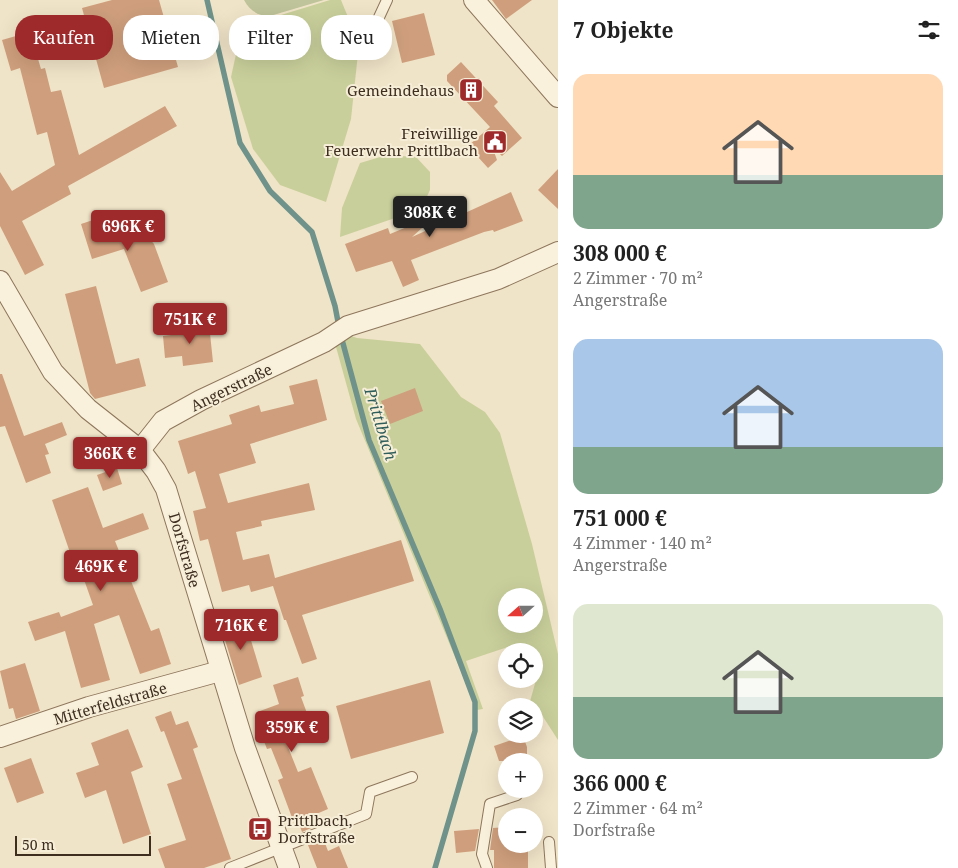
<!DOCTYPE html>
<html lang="de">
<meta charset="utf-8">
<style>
body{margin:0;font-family:"Noto Serif",serif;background:#f2f2f2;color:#222;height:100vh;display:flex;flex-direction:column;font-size:19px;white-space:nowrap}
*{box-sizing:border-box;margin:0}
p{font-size:16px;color:#767676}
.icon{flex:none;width:28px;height:28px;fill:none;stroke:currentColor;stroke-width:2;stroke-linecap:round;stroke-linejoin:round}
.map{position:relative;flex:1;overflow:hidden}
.drawer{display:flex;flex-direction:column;background:#fff;width:400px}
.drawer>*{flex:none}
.top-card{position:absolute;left:15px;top:15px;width:468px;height:45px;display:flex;gap:10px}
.needle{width:32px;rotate:249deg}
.fabs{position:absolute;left:498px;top:588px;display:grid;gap:10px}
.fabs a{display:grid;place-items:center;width:45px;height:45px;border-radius:50%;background:#fff;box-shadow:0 5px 20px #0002;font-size:25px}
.scale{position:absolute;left:15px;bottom:12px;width:136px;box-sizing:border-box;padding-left:5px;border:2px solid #3d2e20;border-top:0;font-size:14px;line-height:18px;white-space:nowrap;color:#3d2e20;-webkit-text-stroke:4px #f7eed8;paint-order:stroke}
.price{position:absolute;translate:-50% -42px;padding:0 11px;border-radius:5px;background:#9e2a2b;color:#fff;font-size:16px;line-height:32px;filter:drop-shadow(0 1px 2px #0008)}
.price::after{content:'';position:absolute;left:50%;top:30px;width:15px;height:11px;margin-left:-8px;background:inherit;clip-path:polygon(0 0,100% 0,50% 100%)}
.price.on{background:#222;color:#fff}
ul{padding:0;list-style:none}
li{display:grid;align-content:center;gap:10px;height:265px;padding:0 15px}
li span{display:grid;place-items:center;height:155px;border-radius:15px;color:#555}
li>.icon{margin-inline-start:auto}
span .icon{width:90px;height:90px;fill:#fffc;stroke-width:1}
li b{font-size:21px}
h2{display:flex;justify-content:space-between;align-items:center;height:60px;padding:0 15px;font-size:21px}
.pill{padding:0 18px;border-radius:20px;background:#fff;box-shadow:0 5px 20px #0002;font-size:18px;line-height:45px}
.pill.on{background:#9e2a2b;color:#fff}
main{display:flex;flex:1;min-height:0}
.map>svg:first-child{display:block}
.green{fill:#c9cf9b;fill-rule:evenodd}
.cemetery{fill:#bfc49a}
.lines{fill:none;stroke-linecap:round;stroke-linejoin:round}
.stream{stroke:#6f938a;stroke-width:5.5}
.building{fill:#cf9f7d}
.lane-casing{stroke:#8d765c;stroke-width:12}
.street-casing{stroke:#8d765c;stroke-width:22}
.lane{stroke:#faf1dc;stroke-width:10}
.street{stroke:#faf1dc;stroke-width:20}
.labels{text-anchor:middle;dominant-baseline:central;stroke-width:4;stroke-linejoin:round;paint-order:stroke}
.poi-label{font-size:15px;fill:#3d2e20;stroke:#f7eed8;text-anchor:end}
.street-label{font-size:15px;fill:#3d2e20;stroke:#f7eed8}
.water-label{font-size:16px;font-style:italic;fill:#2f5d5a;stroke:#f7eed8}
</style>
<main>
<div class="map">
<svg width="558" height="868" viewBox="0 0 558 868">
<rect width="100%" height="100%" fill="#f0e4c8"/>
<!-- green -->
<g class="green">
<path d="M 330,0 L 341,0 L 359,44 L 351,119 L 326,202 L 280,185 L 253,149 L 231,77 L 242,27 Z"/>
<path d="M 387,155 L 416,157 L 430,172 L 430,190 L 421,209 L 340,237 L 342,208 L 360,163 Z"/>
<path d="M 331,329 L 357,338 L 420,344 L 461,397 L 485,412 L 500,433 L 532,544 L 558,654 L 558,740 L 540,712 L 529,705 L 536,680 L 534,674 L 534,651 L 524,651 L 520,643 L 466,661 L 483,709 L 477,710 L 356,419 ZM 506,596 L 534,596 L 534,624 L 506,624 Z"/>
</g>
<!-- cemetery -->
<path class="cemetery" d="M 244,0 L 324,0 L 270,16 C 258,16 250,11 244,0 Z"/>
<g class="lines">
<!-- stream -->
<g class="stream">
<path d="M 207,0 L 240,143 L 270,191 L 312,232 L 335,306 L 339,327"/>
<path d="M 341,336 L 369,440 L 440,609 L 475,702 L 475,731 L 435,868"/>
</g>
</g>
<!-- building -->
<g class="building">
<path d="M 112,0 L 159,0 L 178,67 L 104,88 L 82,8 Z"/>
<path d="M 492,0 L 532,0 L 506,19 Z"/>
<path d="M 424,13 L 435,55 L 402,63 L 392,21 Z"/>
<path d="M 30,32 L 41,69 L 45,68 L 51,92 L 61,90 L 79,155 L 165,106 L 177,126 L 68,186 L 71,194 L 22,221 L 44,265 L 25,275 L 0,226 L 0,172 L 12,191 L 55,165 L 47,132 L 37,135 L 20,68 L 11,71 L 2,40 Z"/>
<path d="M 461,62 L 498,102 L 494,106 L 522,138 L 502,156 L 492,146 L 497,160 L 488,168 L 468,146 L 490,127 L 447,81 L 447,75 Z"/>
<path d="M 558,169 L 558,209 L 538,190 Z"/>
<path d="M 511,192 L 523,221 L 494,232 L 493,230 L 484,232 L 411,260 L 419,280 L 403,287 L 392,261 L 356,272 L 345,244 L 388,228 L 390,234 L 431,217 L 432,219 L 412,237 Z"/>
<path d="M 99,218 L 101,225 L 108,223 L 114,241 L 135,223 L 154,244 L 168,282 L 141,292 L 124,249 L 92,259 L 81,224 Z"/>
<path d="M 96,286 L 116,364 L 139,358 L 146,386 L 95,399 L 90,393 L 65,294 Z"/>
<path d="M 209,324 L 213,362 L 183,366 L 182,356 L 165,358 L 163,336 L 179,334 L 179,327 Z"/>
<path d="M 0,374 L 2,374 L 24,436 L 62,422 L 67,435 L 45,444 L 49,454 L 45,455 L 51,473 L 26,483 L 5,426 L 0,427 Z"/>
<path d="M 317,379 L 327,420 L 250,444 L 256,463 L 219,474 L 228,503 L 309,483 L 315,510 L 261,521 L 262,526 L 236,532 L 243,560 L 269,554 L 275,578 L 401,540 L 414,581 L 302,615 L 317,659 L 302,664 L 286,620 L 284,620 L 273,586 L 251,592 L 249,585 L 222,592 L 208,539 L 200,541 L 193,511 L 206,508 L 195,471 L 188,474 L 178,441 L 232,424 L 229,415 L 259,405 L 261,412 L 294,404 L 289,386 Z"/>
<path d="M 415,388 L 423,411 L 390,424 L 381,401 Z"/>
<path d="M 117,468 L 122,484 L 103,491 L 97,475 Z"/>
<path d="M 88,487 L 103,528 L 143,513 L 149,529 L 115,541 L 151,631 L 159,628 L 171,664 L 140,674 L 119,615 L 94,624 L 110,680 L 81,688 L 65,631 L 35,641 L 28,622 L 59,612 L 61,617 L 93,605 L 82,574 L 78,576 L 52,500 Z"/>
<path d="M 244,617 L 262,677 L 239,685 L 220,624 Z"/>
<path d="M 25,663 L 40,711 L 16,719 L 13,708 L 9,709 L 0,671 Z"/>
<path d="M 298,677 L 304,696 L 301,697 L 314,732 L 286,742 L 298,772 L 311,767 L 328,809 L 314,815 L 318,825 L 302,832 L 298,821 L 294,823 L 278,780 L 283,778 L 271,748 L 267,749 L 258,726 L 264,724 L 260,711 L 279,704 L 273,685 Z"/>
<path d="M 430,680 L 444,733 L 351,759 L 336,706 Z"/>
<path d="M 171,711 L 176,725 L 188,721 L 198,747 L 193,749 L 231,859 L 204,868 L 165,868 L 158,849 L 186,840 L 167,784 L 182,779 L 164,731 L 161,732 L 155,717 Z"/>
<path d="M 128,729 L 143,767 L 131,772 L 151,834 L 123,844 L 106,790 L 85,798 L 76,773 L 99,765 L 91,743 Z"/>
<path d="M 523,736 L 527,747 L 527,761 L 499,761 L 494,746 Z"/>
<path d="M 31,758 L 44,793 L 17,803 L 4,768 Z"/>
<path d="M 506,827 L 506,844 L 528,844 L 528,868 L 494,868 L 494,850 L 490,850 L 493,828 Z"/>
<path d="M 479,829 L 475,851 L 456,853 L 454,831 Z"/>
<path d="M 323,838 L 328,851 L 339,846 L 348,868 L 317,868 L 308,845 Z"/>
</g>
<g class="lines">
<defs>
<g id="lane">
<path d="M 362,54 L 387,0"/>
<path d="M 549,842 L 551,868"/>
<path d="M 230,868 L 366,814 L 370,792 L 412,777"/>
<path d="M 487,868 L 482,854 L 490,804 L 517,795"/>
</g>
<g id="street">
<path d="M 474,0 L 558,97"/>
<path d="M 0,281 L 53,372 L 88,409 L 140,450 L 156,471 L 166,489 L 245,748 L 289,868"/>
<path d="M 140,450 L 163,421 L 201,400 L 324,342 L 348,326 L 498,279 L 558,252"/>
<path d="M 0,737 L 89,707 L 220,671"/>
</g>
</defs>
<!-- lane casing -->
<use href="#lane" class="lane-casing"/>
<!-- street casing -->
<use href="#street" class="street-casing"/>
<!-- lane -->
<use href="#lane" class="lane"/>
<!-- street -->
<use href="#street" class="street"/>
</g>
<!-- icons -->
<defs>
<symbol id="building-square" viewBox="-11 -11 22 22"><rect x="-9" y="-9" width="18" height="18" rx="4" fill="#9e2a2b" stroke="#f7eed8"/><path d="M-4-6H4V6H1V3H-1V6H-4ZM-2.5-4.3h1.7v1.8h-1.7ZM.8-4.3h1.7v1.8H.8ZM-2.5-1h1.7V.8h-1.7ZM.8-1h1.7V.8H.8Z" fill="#fff"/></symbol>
<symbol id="civic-square" viewBox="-11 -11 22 22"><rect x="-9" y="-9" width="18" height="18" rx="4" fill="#9e2a2b" stroke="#f7eed8"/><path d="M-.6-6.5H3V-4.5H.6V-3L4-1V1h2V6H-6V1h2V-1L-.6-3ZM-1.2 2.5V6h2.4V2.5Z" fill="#fff"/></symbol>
<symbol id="bus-square" viewBox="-11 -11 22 22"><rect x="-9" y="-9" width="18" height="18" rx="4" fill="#9e2a2b" stroke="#f7eed8"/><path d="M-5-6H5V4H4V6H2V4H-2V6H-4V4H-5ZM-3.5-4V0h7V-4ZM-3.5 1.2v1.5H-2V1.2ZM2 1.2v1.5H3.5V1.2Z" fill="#fff"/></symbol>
</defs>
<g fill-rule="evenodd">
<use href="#building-square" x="457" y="76" width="28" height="28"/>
<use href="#civic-square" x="481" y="128" width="28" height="28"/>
<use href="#bus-square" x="246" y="815" width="28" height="28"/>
</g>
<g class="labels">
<!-- poi labels -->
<g class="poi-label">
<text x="454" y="90">Gemeindehaus</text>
<text x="478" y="133">Freiwillige<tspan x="478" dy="17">Feuerwehr Prittlbach</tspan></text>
<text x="278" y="820" text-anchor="start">Prittlbach,<tspan x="278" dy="17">Dorfstraße</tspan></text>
</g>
<!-- street labels -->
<g class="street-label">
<text transform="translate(231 387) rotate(-26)">Angerstraße</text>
<text transform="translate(185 550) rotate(74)">Dorfstraße</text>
<text transform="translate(110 703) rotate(-16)">Mitterfeldstraße</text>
</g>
<!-- water labels -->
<g class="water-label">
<text transform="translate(381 424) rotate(73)">Prittlbach</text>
</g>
</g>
</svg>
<div class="fabs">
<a><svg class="needle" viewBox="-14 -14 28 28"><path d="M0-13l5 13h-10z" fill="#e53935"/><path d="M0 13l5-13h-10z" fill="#767676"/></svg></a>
<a><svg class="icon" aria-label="locate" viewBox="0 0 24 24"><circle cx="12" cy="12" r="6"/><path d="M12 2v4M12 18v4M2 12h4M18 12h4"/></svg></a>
<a><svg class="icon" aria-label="layers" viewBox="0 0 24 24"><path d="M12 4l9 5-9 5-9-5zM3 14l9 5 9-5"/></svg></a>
<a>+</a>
<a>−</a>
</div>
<div class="scale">50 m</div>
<b class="price on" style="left:430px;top:238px">308K €</b>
<b class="price" style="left:128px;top:252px">696K €</b>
<b class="price" style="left:190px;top:345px">751K €</b>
<b class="price" style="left:110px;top:479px">366K €</b>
<b class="price" style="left:101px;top:592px">469K €</b>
<b class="price" style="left:241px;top:651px">716K €</b>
<b class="price" style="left:292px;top:753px">359K €</b>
<div class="top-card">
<a class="pill on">Kaufen</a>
<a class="pill">Mieten</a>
<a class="pill">Filter</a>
<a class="pill">Neu</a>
</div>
</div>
<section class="drawer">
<h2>7 Objekte<svg class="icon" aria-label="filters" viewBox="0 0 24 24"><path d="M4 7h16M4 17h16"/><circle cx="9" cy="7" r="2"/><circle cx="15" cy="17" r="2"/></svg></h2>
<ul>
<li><span style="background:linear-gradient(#ffd9b3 65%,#7fa58c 0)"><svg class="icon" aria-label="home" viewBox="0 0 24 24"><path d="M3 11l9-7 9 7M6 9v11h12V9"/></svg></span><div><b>308 000 €</b><p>2 Zimmer · 70 m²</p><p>Angerstraße</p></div></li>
<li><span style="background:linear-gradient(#a9c7e8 70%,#7fa58c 0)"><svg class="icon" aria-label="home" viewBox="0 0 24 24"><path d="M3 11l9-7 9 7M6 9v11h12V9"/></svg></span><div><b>751 000 €</b><p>4 Zimmer · 140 m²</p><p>Angerstraße</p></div></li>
<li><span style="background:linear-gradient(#dfe7d0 60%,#7fa58c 0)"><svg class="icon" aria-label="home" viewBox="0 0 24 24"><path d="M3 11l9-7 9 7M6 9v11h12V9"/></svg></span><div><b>366 000 €</b><p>2 Zimmer · 64 m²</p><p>Dorfstraße</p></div></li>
</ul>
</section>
</main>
